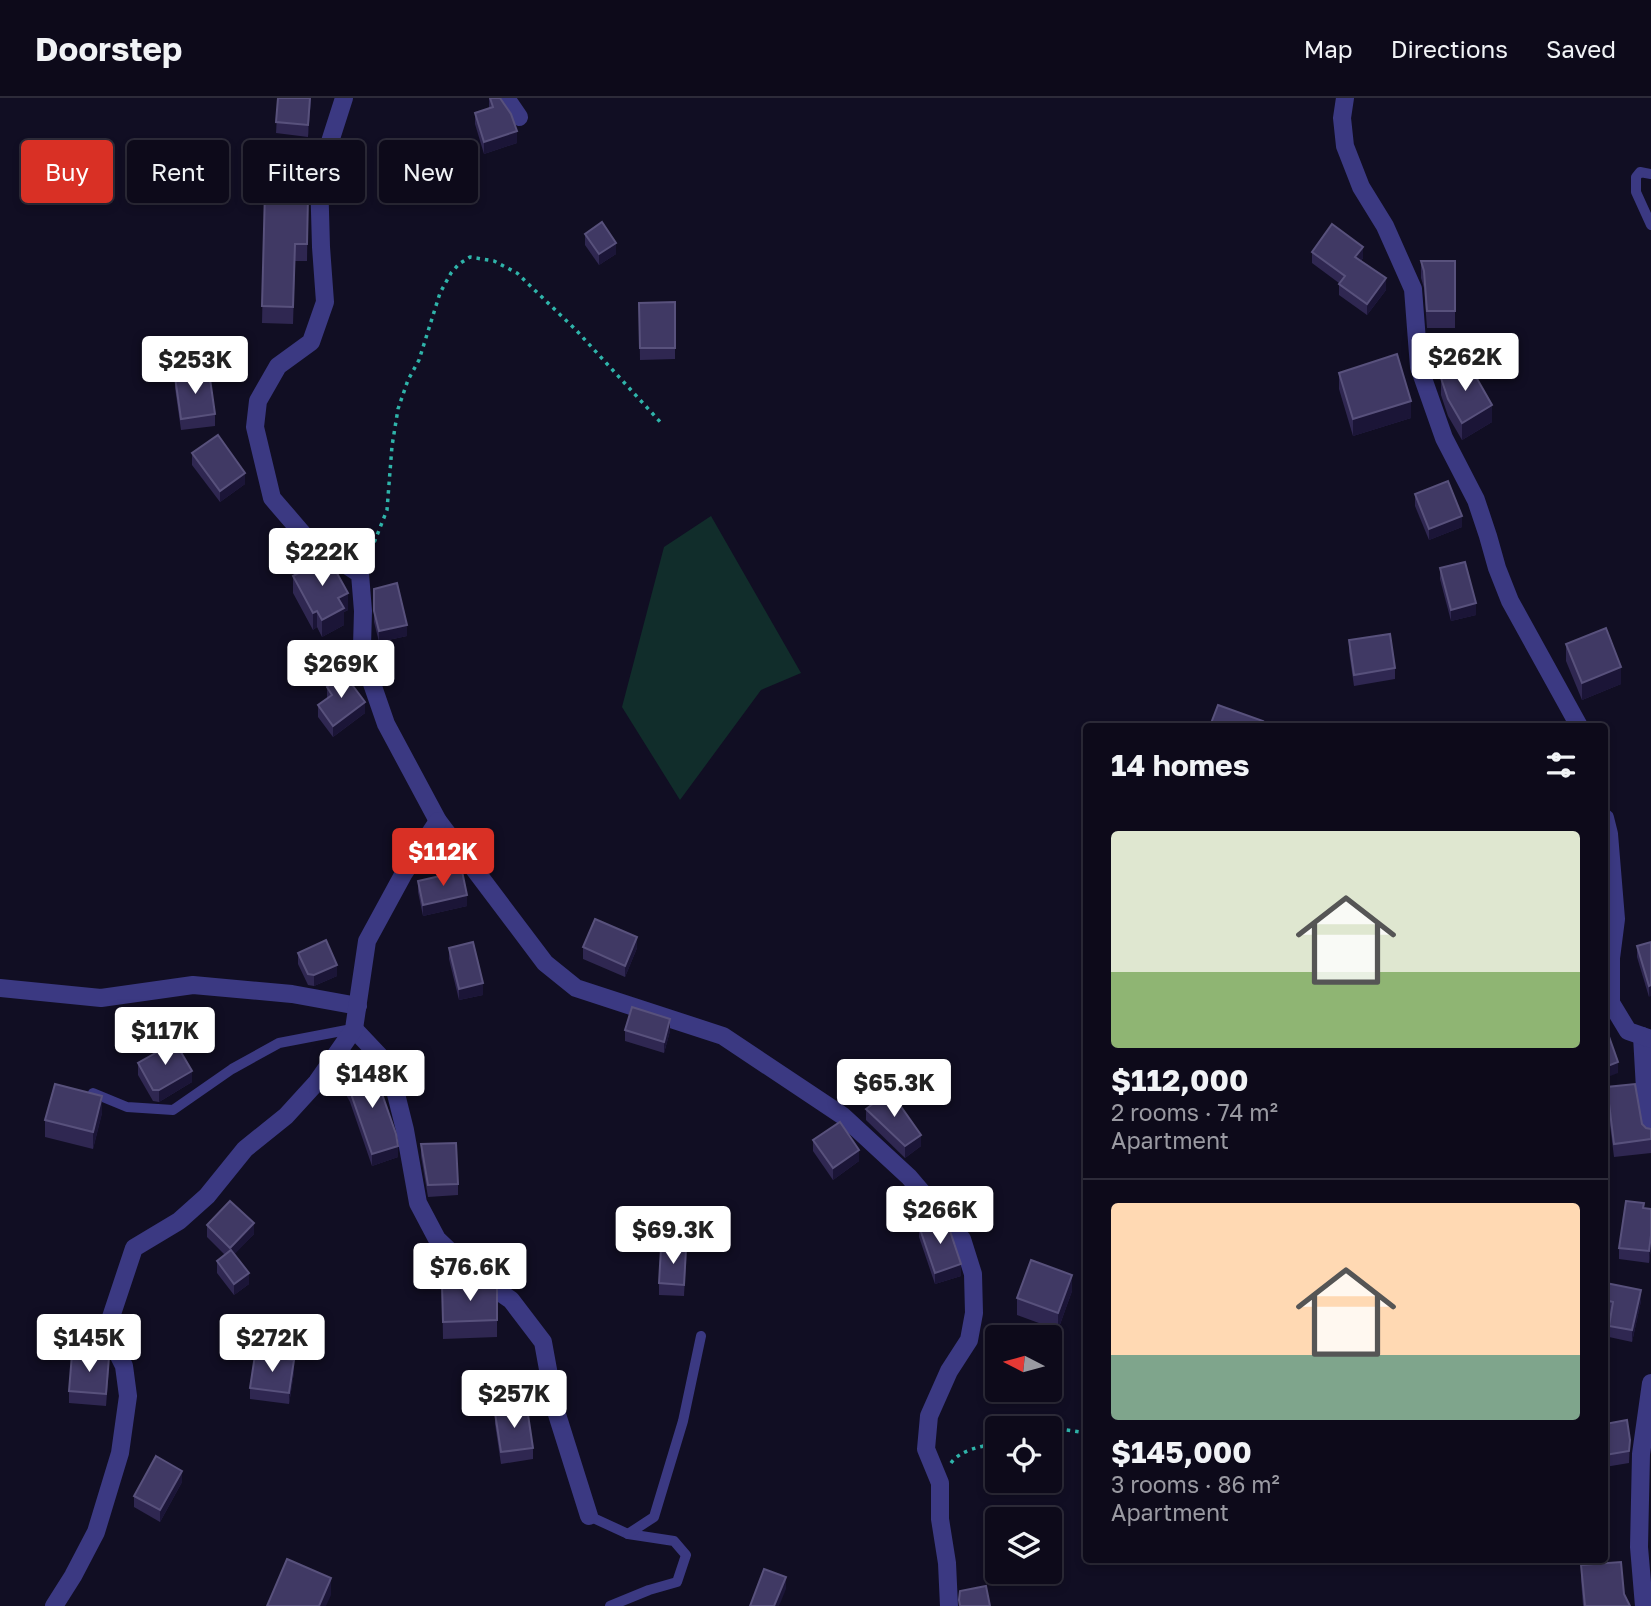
<!DOCTYPE html>
<meta charset="utf-8">
<style>
body{margin:0;font-family:"Golos Text",sans-serif;background:#1b1827;color:#f1f3f6;height:100vh;display:flex;flex-direction:column;font-size:26px;white-space:nowrap}
*{box-sizing:border-box;margin:0}
p{font-size:23px;color:#9a9aa2}
.icon{flex:none;width:38px;height:38px;fill:none;stroke:currentColor;stroke-width:2;stroke-linecap:round;stroke-linejoin:round}
.map{position:relative;flex:1;overflow:hidden}
.sheet{position:absolute;left:1083px;top:625px;width:525px;height:840px;display:flex;flex-direction:column;background:#0d0a1a;border-radius:7px;box-shadow:0 4px 10px #0003,0 0 0 2px #2d2b39}
.sheet>*{flex:none}
.hud{position:absolute;left:21px;top:42px;width:665px;height:63px;display:flex;gap:14px}
.needle{width:46px;rotate:276deg}
.buttons{position:absolute;left:985px;top:1227px;display:grid;gap:14px}
.buttons a{display:grid;place-items:center;width:77px;height:77px;border-radius:7px;background:#0d0a1a;box-shadow:0 4px 10px #0003,0 0 0 2px #2d2b39;font-size:35px}
.price{position:absolute;translate:-50% -60px;padding:0 16px;border-radius:7px;background:#fff;color:#222;font-size:23px;line-height:46px;filter:drop-shadow(0 2px 4px #0008)}
.price::after{content:'';position:absolute;left:50%;top:42px;width:21px;height:16px;margin-left:-10px;background:inherit;clip-path:polygon(0 0,100% 0,50% 100%)}
.price.current{background:#d93025;color:#fff}
ul{padding:0;list-style:none}
li{display:grid;align-content:center;gap:14px;height:371px;padding:0 28px}
li+li{border-top:2px solid #2d2b39}
li span{display:grid;place-items:center;height:217px;border-radius:7px;color:#555}
li>.icon{margin-inline-start:auto}
span .icon{width:126px;height:126px;fill:#fffc;stroke-width:1}
li b{font-size:30px}
h2{display:flex;justify-content:space-between;align-items:center;height:84px;padding:0 28px;font-size:30px}
.pill{padding:0 24px;border-radius:7px;background:#0d0a1a;box-shadow:0 4px 10px #0003,0 0 0 2px #2d2b39;font-size:24px;line-height:63px}
.pill.current{background:#d93025;color:#fff}
header{display:flex;align-items:center;gap:42px;box-sizing:border-box;height:98px;padding:0 35px;background:#0d0a1a;border-bottom:2px solid #2d2b39}
header strong{font-size:33px}
nav{display:flex;gap:38px;margin-inline-start:auto;font-size:24px}
.map>svg:first-child{display:block}
.green{fill:#112d2b}
.lines{fill:none;stroke-linecap:round;stroke-linejoin:round}
.path{stroke:#2fb4aa;stroke-width:3.5;stroke-dasharray:3.5 5;stroke-linecap:butt}
.service{stroke:#3b3982;stroke-width:10}
.minor{stroke:#3b3982;stroke-width:18}
.tertiary{stroke:#3b3982;stroke-width:18}
.wall{fill:#2f2751}
.shaded-wall{fill:#1b1537}
.building{fill:#403964;stroke:#58517c;stroke-width:2}
</style>
<header>
<strong>Doorstep</strong>
<nav><a>Map</a><a>Directions</a><a>Saved</a></nav>
</header>
<div class="map">
<svg width="1651" height="1508" viewBox="0 0 1651 1508">
<rect width="100%" height="100%" fill="#110e23"/>
<!-- green -->
<path class="green" d="M 711,418 L 801,575 L 761,592 L 680,702 L 622,609 L 664,449 Z"/>
<g class="lines">
<!-- path -->
<g class="path">
<path d="M 368,460 L 387,412 L 392,348 L 398,311 L 408,282 L 419,262 L 440,195 L 451,175 L 459,166 L 470,159 L 494,163 L 517,175 L 576,232 L 663,327"/>
<path d="M 1050,1333 L 1060,1331 L 1087,1335"/>
<path d="M 951,1365 C 960,1352 982,1348 998,1345"/>
</g>
<!-- service -->
<g class="service">
<path d="M 1651,76 L 1640,74 L 1636,79 L 1636,94 L 1651,127"/>
<path d="M 93,995 L 127,1009 L 173,1012 L 232,971 L 279,945 L 352,931"/>
<path d="M 589,1418 L 628,1436 L 674,1443 L 686,1457 L 677,1484 L 649,1492 L 610,1508"/>
<path d="M 628,1436 L 654,1419 L 683,1323 L 701,1238"/>
</g>
<!-- minor -->
<g class="minor">
<path d="M 344,0 L 319,78 L 321,149 L 325,204 L 311,244 L 278,268 L 258,303 L 255,329 L 272,400 L 309,443 L 360,476 L 363,513 L 362,548 L 369,577 L 386,626 L 438,723 L 545,865 L 576,890 L 723,938 L 843,1018 L 909,1079 L 962,1141 L 973,1176 L 974,1215 L 969,1242 L 949,1273 L 929,1318 L 926,1351 L 940,1385 L 940,1421 L 947,1465 L 949,1508"/>
<path d="M 506,0 L 519,19"/>
<path d="M 0,890 L 101,900 L 193,887 L 292,896 L 358,908"/>
<path d="M 354,931 L 389,968 L 405,1032 L 418,1105 L 437,1141 L 475,1177 L 511,1202 L 543,1244 L 555,1310 L 589,1418"/>
<path d="M 1642,938 L 1645,991 L 1651,1033"/>
<path d="M 54,1508 L 73,1478 L 96,1434 L 120,1355 L 128,1298 L 124,1268 L 116,1252 L 110,1222 L 134,1150 L 179,1123 L 207,1098 L 245,1051 L 286,1018 L 317,984 L 354,931 L 367,843 L 404,775 L 438,723"/>
<path d="M 1644,1508 L 1639,1449 L 1641,1356 L 1651,1285"/>
</g>
<!-- tertiary -->
<g class="tertiary">
<path d="M 1345,0 L 1342,20 L 1345,48 L 1361,89 L 1385,128 L 1413,191 L 1419,269 L 1444,340 L 1476,402 L 1488,438 L 1497,470 L 1510,503 L 1579,628"/>
<path d="M 1605,720 L 1609,736 L 1616,821 L 1611,860 L 1611,905 L 1628,933 L 1651,941"/>
</g>
</g>
<!-- wall -->
<g class="wall">
<path d="M 278,0 L 311,0 L 308,39 L 276,35 Z"/>
<path d="M 489,0 L 500,0 L 517,45 L 484,56 L 475,26 L 475,15 L 489,10 Z"/>
<path d="M 356,59 L 351,97 L 331,94 L 330,68 Z"/>
<path d="M 265,93 L 294,99 L 308,99 L 307,163 L 295,163 L 293,226 L 262,225 Z"/>
<path d="M 585,136 L 616,156 L 599,167 L 585,147 Z"/>
<path d="M 1312,154 L 1363,160 L 1361,163 L 1386,192 L 1367,217 L 1339,197 L 1339,185 L 1312,165 Z"/>
<path d="M 1421,163 L 1455,163 L 1455,230 L 1427,230 L 1424,190 L 1421,180 Z"/>
<path d="M 675,204 L 675,261 L 640,262 L 639,205 Z"/>
<path d="M 1339,275 L 1411,320 L 1353,338 L 1339,291 Z"/>
<path d="M 175,279 L 215,316 L 215,328 L 181,332 L 175,290 Z"/>
<path d="M 1441,280 L 1492,324 L 1462,342 L 1448,318 L 1441,297 Z"/>
<path d="M 192,355 L 245,386 L 220,404 L 192,367 Z"/>
<path d="M 1415,396 L 1462,429 L 1429,442 L 1415,408 Z"/>
<path d="M 1440,470 L 1476,517 L 1451,523 L 1440,481 Z"/>
<path d="M 293,478 L 348,512 L 344,514 L 344,527 L 322,539 L 317,529 L 313,532 L 293,495 Z"/>
<path d="M 374,491 L 407,538 L 379,544 L 374,524 Z"/>
<path d="M 1349,542 L 1395,570 L 1395,581 L 1354,588 L 1349,554 Z"/>
<path d="M 1566,546 L 1621,586 L 1582,602 L 1566,563 Z"/>
<path d="M 327,589 L 365,615 L 333,639 L 318,619 L 318,607 L 327,601 Z"/>
<path d="M 418,783 L 467,808 L 423,818 L 418,794 Z"/>
<path d="M 1651,844 L 1649,899 L 1637,859 L 1637,848 Z"/>
<path d="M 583,849 L 637,850 L 625,879 L 583,861 Z"/>
<path d="M 449,850 L 483,897 L 459,902 L 449,861 Z"/>
<path d="M 298,855 L 337,878 L 314,888 L 308,887 L 298,866 Z"/>
<path d="M 625,932 L 670,933 L 664,955 L 625,943 Z"/>
<path d="M 138,965 L 192,984 L 159,1004 L 153,1003 L 138,977 Z"/>
<path d="M 343,979 L 398,1059 L 372,1068 L 350,1004 L 343,991 Z"/>
<path d="M 1607,989 L 1642,1026 L 1646,1030 L 1651,1031 L 1651,1055 L 1614,1059 L 1607,1003 Z"/>
<path d="M 866,1011 L 921,1048 L 905,1060 L 866,1022 Z"/>
<path d="M 102,1015 L 93,1051 L 45,1039 L 45,1022 Z"/>
<path d="M 813,1042 L 859,1063 L 833,1082 L 813,1053 Z"/>
<path d="M 421,1046 L 458,1086 L 458,1097 L 428,1099 L 421,1058 Z"/>
<path d="M 1651,1111 L 1651,1149 L 1649,1165 L 1619,1161 L 1619,1150 Z"/>
<path d="M 207,1127 L 254,1136 L 234,1156 L 249,1186 L 234,1197 L 217,1175 L 217,1163 L 225,1157 L 207,1139 Z"/>
<path d="M 919,1128 L 961,1178 L 935,1186 L 919,1139 Z"/>
<path d="M 686,1162 L 684,1198 L 659,1197 L 659,1185 Z"/>
<path d="M 442,1187 L 497,1189 L 497,1239 L 443,1241 Z"/>
<path d="M 1072,1193 L 1058,1232 L 1017,1217 L 1017,1200 Z"/>
<path d="M 1605,1193 L 1641,1203 L 1632,1244 L 1609,1239 L 1609,1228 L 1611,1215 L 1605,1214 Z"/>
<path d="M 109,1270 L 106,1308 L 69,1305 L 69,1293 Z"/>
<path d="M 294,1274 L 289,1306 L 250,1301 L 250,1290 Z"/>
<path d="M 495,1315 L 533,1350 L 533,1361 L 501,1366 L 495,1326 Z"/>
<path d="M 1605,1326 L 1630,1342 L 1629,1365 L 1605,1369 Z"/>
<path d="M 182,1384 L 160,1424 L 134,1409 L 134,1398 Z"/>
<path d="M 1581,1467 L 1624,1496 L 1630,1508 L 1583,1508 L 1581,1482 Z"/>
</g>
<!-- shaded-wall -->
<g class="shaded-wall">
<path d="M 310,0 L 311,0 L 308,39 L 308,27 Z"/>
<path d="M 517,33 L 517,45 L 484,56 L 484,44 Z"/>
<path d="M 356,48 L 356,59 L 351,97 L 351,86 Z"/>
<path d="M 616,145 L 616,156 L 599,167 L 599,156 Z"/>
<path d="M 1363,149 L 1363,160 L 1355,170 L 1355,159 Z"/>
<path d="M 1386,180 L 1386,192 L 1367,217 L 1367,206 Z"/>
<path d="M 1411,303 L 1411,320 L 1353,338 L 1353,321 Z"/>
<path d="M 1492,307 L 1492,324 L 1462,342 L 1462,325 Z"/>
<path d="M 245,375 L 245,386 L 220,404 L 220,393 Z"/>
<path d="M 1462,418 L 1462,429 L 1429,442 L 1429,431 Z"/>
<path d="M 348,495 L 348,512 L 344,514 L 344,527 L 322,539 L 322,522 L 338,500 Z"/>
<path d="M 1476,505 L 1476,517 L 1451,523 L 1451,512 Z"/>
<path d="M 317,513 L 317,529 L 313,532 L 313,515 Z"/>
<path d="M 407,527 L 407,538 L 379,544 L 379,533 Z"/>
<path d="M 1621,569 L 1621,586 L 1582,602 L 1582,585 Z"/>
<path d="M 365,604 L 365,615 L 333,639 L 333,628 Z"/>
<path d="M 467,797 L 467,808 L 423,818 L 423,807 Z"/>
<path d="M 637,839 L 637,850 L 625,879 L 625,868 Z"/>
<path d="M 337,867 L 337,878 L 314,888 L 314,877 Z"/>
<path d="M 483,885 L 483,897 L 459,902 L 459,891 Z"/>
<path d="M 1651,887 L 1651,898 L 1649,899 L 1649,888 Z"/>
<path d="M 670,921 L 670,933 L 664,955 L 664,944 Z"/>
<path d="M 1618,964 L 1618,975 L 1605,980 L 1605,969 Z"/>
<path d="M 192,973 L 192,984 L 159,1004 L 159,992 Z"/>
<path d="M 102,998 L 102,1015 L 93,1051 L 93,1034 Z"/>
<path d="M 921,1037 L 921,1048 L 905,1060 L 905,1048 Z"/>
<path d="M 398,1048 L 398,1059 L 372,1068 L 372,1056 Z"/>
<path d="M 859,1052 L 859,1063 L 833,1082 L 833,1070 Z"/>
<path d="M 254,1125 L 254,1136 L 230,1161 L 230,1150 Z"/>
<path d="M 1651,1137 L 1651,1149 L 1649,1165 L 1649,1153 Z"/>
<path d="M 961,1166 L 961,1178 L 935,1186 L 935,1175 Z"/>
<path d="M 249,1175 L 249,1186 L 234,1197 L 234,1186 Z"/>
<path d="M 1072,1177 L 1072,1193 L 1058,1232 L 1058,1215 Z"/>
<path d="M 1641,1192 L 1641,1203 L 1632,1244 L 1632,1232 Z"/>
<path d="M 294,1262 L 294,1274 L 289,1306 L 289,1295 Z"/>
<path d="M 182,1373 L 182,1384 L 160,1424 L 160,1412 Z"/>
<path d="M 786,1479 L 786,1491 L 779,1508 L 774,1508 Z"/>
<path d="M 331,1480 L 331,1497 L 326,1508 L 319,1508 Z"/>
</g>
<!-- building -->
<g class="building">
<path d="M 278,0 L 310,0 L 308,27 L 276,24 Z"/>
<path d="M 490,0 L 500,0 L 511,16 L 517,33 L 484,44 L 475,15 L 493,9 Z"/>
<path d="M 338,45 L 356,48 L 351,86 L 331,83 L 330,68 Z"/>
<path d="M 269,79 L 294,80 L 293,99 L 308,99 L 307,146 L 295,146 L 293,209 L 262,208 L 265,93 L 269,93 Z"/>
<path d="M 602,124 L 616,145 L 599,156 L 585,136 Z"/>
<path d="M 1332,126 L 1363,149 L 1355,159 L 1386,180 L 1367,206 L 1339,186 L 1345,178 L 1312,154 Z"/>
<path d="M 1421,163 L 1455,163 L 1455,213 L 1427,213 L 1424,173 Z"/>
<path d="M 675,204 L 675,250 L 640,250 L 639,205 Z"/>
<path d="M 1397,256 L 1411,303 L 1353,321 L 1339,275 Z"/>
<path d="M 1468,265 L 1492,307 L 1462,325 L 1448,301 L 1441,280 Z"/>
<path d="M 209,274 L 215,316 L 181,321 L 175,279 Z"/>
<path d="M 218,337 L 245,375 L 220,393 L 192,355 Z"/>
<path d="M 1448,383 L 1462,418 L 1429,431 L 1415,396 Z"/>
<path d="M 328,459 L 348,495 L 338,500 L 344,510 L 322,522 L 317,513 L 313,515 L 293,478 Z"/>
<path d="M 1465,464 L 1476,505 L 1451,512 L 1440,470 Z"/>
<path d="M 397,485 L 407,527 L 379,533 L 374,513 L 374,491 Z"/>
<path d="M 1606,530 L 1621,569 L 1582,585 L 1566,546 Z"/>
<path d="M 1390,536 L 1395,570 L 1354,577 L 1349,542 Z"/>
<path d="M 344,576 L 365,604 L 333,628 L 318,607 L 332,597 L 327,589 Z"/>
<path d="M 1218,607 L 1263,623 L 1261,628 L 1210,628 Z"/>
<path d="M 462,773 L 467,797 L 423,807 L 418,783 Z"/>
<path d="M 595,821 L 637,839 L 625,868 L 583,849 Z"/>
<path d="M 326,842 L 337,867 L 314,877 L 308,876 L 298,855 Z"/>
<path d="M 473,844 L 483,885 L 459,891 L 449,850 Z"/>
<path d="M 1651,844 L 1651,887 L 1649,888 L 1637,848 Z"/>
<path d="M 632,909 L 670,921 L 664,944 L 625,932 Z"/>
<path d="M 1605,933 L 1607,933 L 1618,964 L 1605,969 Z"/>
<path d="M 175,944 L 192,973 L 159,992 L 153,992 L 138,965 Z"/>
<path d="M 368,967 L 382,996 L 396,1036 L 398,1048 L 372,1056 L 350,993 L 343,979 Z"/>
<path d="M 55,986 L 102,998 L 93,1034 L 45,1022 Z"/>
<path d="M 1635,986 L 1642,1026 L 1646,1030 L 1651,1031 L 1651,1041 L 1614,1046 L 1607,989 Z"/>
<path d="M 890,993 L 921,1037 L 905,1048 L 866,1011 Z"/>
<path d="M 840,1024 L 859,1052 L 833,1070 L 813,1042 Z"/>
<path d="M 456,1045 L 458,1086 L 428,1087 L 421,1046 Z"/>
<path d="M 230,1103 L 254,1125 L 230,1150 L 207,1127 Z"/>
<path d="M 1626,1103 L 1644,1105 L 1643,1110 L 1651,1111 L 1651,1137 L 1649,1153 L 1619,1150 Z"/>
<path d="M 939,1121 L 950,1133 L 961,1166 L 935,1175 L 919,1128 Z"/>
<path d="M 661,1150 L 686,1151 L 684,1187 L 659,1185 Z"/>
<path d="M 231,1152 L 249,1175 L 234,1186 L 217,1163 Z"/>
<path d="M 1031,1162 L 1072,1177 L 1058,1215 L 1017,1200 Z"/>
<path d="M 1606,1185 L 1641,1192 L 1632,1232 L 1609,1228 L 1613,1204 L 1605,1202 Z"/>
<path d="M 492,1186 L 497,1189 L 497,1222 L 443,1224 L 442,1187 Z"/>
<path d="M 72,1256 L 109,1259 L 106,1296 L 69,1293 Z"/>
<path d="M 255,1257 L 294,1262 L 289,1295 L 250,1290 Z"/>
<path d="M 527,1310 L 533,1350 L 501,1354 L 495,1315 Z"/>
<path d="M 1627,1322 L 1630,1342 L 1629,1353 L 1605,1357 L 1605,1326 Z"/>
<path d="M 156,1358 L 182,1373 L 160,1412 L 134,1398 Z"/>
<path d="M 287,1461 L 331,1480 L 319,1508 L 267,1508 Z"/>
<path d="M 1621,1464 L 1624,1496 L 1630,1508 L 1585,1508 L 1581,1467 Z"/>
<path d="M 764,1471 L 786,1479 L 774,1508 L 750,1508 Z"/>
<path d="M 986,1488 L 990,1508 L 960,1508 L 959,1502 L 960,1493 Z"/>
</g>
</svg>
<div class="buttons">
<a><svg class="needle" viewBox="-14 -14 28 28"><path d="M0-13l5 13h-10z" fill="#e53935"/><path d="M0 13l5-13h-10z" fill="#9a9aa2"/></svg></a>
<a><svg class="icon" aria-label="locate" viewBox="0 0 24 24"><circle cx="12" cy="12" r="6"/><path d="M12 2v4M12 18v4M2 12h4M18 12h4"/></svg></a>
<a><svg class="icon" aria-label="layers" viewBox="0 0 24 24"><path d="M12 4l9 5-9 5-9-5zM3 14l9 5 9-5"/></svg></a>
</div>
<b class="price" style="left:1465px;top:295px">$262K</b>
<b class="price" style="left:195px;top:298px">$253K</b>
<b class="price" style="left:322px;top:490px">$222K</b>
<b class="price" style="left:341px;top:602px">$269K</b>
<b class="price current" style="left:443px;top:790px">$112K</b>
<b class="price" style="left:165px;top:969px">$117K</b>
<b class="price" style="left:372px;top:1012px">$148K</b>
<b class="price" style="left:894px;top:1021px">$65.3K</b>
<b class="price" style="left:940px;top:1148px">$266K</b>
<b class="price" style="left:673px;top:1168px">$69.3K</b>
<b class="price" style="left:470px;top:1205px">$76.6K</b>
<b class="price" style="left:89px;top:1276px">$145K</b>
<b class="price" style="left:272px;top:1276px">$272K</b>
<b class="price" style="left:514px;top:1332px">$257K</b>
<div class="hud">
<a class="pill current">Buy</a>
<a class="pill">Rent</a>
<a class="pill">Filters</a>
<a class="pill">New</a>
</div>
<section class="sheet">
<h2>14 homes<svg class="icon" aria-label="filters" viewBox="0 0 24 24"><path d="M4 7h16M4 17h16"/><circle cx="9" cy="7" r="2"/><circle cx="15" cy="17" r="2"/></svg></h2>
<ul>
<li><span style="background:linear-gradient(#dfe7d0 65%,#8fb573 0)"><svg class="icon" aria-label="home" viewBox="0 0 24 24"><path d="M3 11l9-7 9 7M6 9v11h12V9"/></svg></span><div><b>$112,000</b><p>2 rooms · 74 m²</p><p>Apartment</p></div></li>
<li><span style="background:linear-gradient(#ffd9b3 70%,#7fa58c 0)"><svg class="icon" aria-label="home" viewBox="0 0 24 24"><path d="M3 11l9-7 9 7M6 9v11h12V9"/></svg></span><div><b>$145,000</b><p>3 rooms · 86 m²</p><p>Apartment</p></div></li>
</ul>
</section>
</div>
